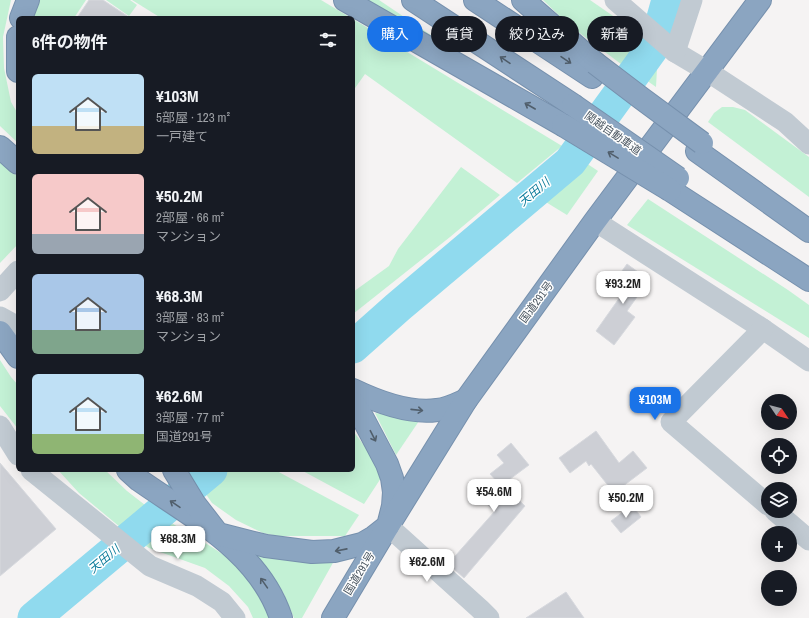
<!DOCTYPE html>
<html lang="ja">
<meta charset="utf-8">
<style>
body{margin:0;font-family:"Archivo Narrow","Noto Sans JP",sans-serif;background:#20242c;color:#f1f3f6;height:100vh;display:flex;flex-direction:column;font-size:15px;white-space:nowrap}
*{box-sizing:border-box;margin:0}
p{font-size:13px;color:#9ea1a6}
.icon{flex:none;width:22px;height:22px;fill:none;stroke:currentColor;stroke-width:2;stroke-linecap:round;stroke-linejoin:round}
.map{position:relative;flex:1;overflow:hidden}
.sheet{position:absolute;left:16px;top:16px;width:339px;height:456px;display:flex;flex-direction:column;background:#171b24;border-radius:6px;box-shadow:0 4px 16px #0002}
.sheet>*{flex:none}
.banner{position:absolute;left:367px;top:16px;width:380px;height:36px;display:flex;gap:8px}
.needle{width:26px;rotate:125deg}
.fabs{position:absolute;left:761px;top:394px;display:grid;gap:8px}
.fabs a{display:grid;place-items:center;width:36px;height:36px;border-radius:50%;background:#171b24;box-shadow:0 4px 16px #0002;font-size:20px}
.price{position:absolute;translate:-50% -34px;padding:0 9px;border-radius:8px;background:#fff;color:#222;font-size:13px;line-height:26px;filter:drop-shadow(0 1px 2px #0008)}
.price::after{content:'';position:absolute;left:50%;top:24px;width:12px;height:9px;margin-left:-6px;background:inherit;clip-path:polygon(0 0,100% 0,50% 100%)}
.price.selected{background:#1a73e8;color:#fff}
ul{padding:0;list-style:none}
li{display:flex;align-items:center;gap:12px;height:100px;padding:0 16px}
li span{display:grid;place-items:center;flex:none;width:112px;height:80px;border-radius:6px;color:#555}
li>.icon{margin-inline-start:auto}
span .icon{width:48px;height:48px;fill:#fffc;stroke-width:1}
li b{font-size:17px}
h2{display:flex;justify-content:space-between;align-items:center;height:48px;padding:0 16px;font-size:17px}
.pill{padding:0 14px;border-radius:18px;background:#171b24;box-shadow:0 4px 16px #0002;font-size:14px;line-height:36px}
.pill.selected{background:#1a73e8;color:#fff}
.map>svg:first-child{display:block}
.green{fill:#c3f1d5}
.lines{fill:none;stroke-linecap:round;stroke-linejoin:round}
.river{stroke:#90daee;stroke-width:33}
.building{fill:#cdcfd5;stroke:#d7d9de}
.highway-casing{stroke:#7690ad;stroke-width:24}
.minor{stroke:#c1cad2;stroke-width:21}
.highway{stroke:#8ba5c1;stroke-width:22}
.highway-bridge-casing{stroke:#7690ad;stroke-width:24;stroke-linecap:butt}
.highway-bridge{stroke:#8ba5c1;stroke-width:22}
.oneway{stroke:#505e6b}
.labels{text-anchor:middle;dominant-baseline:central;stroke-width:3;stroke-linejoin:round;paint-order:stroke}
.street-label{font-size:11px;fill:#4a5661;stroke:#fff}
.water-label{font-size:12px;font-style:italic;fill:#0c7c9b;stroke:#fff}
</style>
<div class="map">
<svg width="809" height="618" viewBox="0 0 809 618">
<rect width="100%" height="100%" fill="#f5f3f3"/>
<!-- green -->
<g class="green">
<path d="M 0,0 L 11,0 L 3,37 L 4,68 L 11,102 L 18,114 L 18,143 L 0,126 Z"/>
<path d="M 39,0 L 86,0 L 74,18 L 32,18 Z"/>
<path d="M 106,0 L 130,0 L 137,5 L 129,16 Z"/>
<path d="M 132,0 L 321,0 L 351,18 L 161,18 Z"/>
<path d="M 367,0 L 379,0 L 502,83 Z"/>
<path d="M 543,0 L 590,0 L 642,36 L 637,52 L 625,67 L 569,25 Z"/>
<path d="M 353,19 L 562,146 L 517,183 L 365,74 L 353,91 Z"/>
<path d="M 656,48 L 658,50 L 656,87 L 639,75 L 644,67 L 655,69 L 655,61 L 648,60 Z"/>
<path d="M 722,107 L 733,107 L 745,110 L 809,157 L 809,197 L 708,122 L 714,113 Z"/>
<path d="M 580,159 L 598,171 L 567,215 L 536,196 Z"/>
<path d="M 0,161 L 18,177 L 18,244 L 0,263 Z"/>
<path d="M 461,167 L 500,195 L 450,237 L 353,314 L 353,292 L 389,266 L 398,249 Z"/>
<path d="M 648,199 L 788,290 L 809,305 L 809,338 L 627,225 Z"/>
<path d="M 0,360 L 11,377 L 18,385 L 18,429 L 0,406 Z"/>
<path d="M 375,413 L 419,421 L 396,455 Z"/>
<path d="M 353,431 L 370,453 L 381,478 L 364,504 L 301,470 L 353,470 Z"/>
<path d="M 58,470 L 105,470 L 127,491 L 145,505 L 120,527 L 79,493 Z"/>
<path d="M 216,470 L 275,470 L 359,515 L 345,536 L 278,536 L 263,533 L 236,520 L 212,503 L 199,484 Z"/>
<path d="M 161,516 C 188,535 231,553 251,580 C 260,591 266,606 273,618 L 253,618 L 248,607 L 229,586 L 205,568 L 149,548 L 134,538 Z"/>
<path d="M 253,551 L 334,561 L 302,618 L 294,618 L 283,592 Z"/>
</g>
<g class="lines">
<!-- river -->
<g class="river">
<path d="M 353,347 L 398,307 L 570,162 L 656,43 L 668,0"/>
<path d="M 34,618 L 211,470"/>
</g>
</g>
<!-- building -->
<g class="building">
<path d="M 89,0 L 103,0 L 130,18 L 77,18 Z"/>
<path d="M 627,264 L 649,280 L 627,311 L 635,317 L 614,345 L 596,331 L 625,290 L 614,282 Z"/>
<path d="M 596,431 L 619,463 L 633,451 L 647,468 L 614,493 L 591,464 L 589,466 L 586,461 L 570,473 L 559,458 Z"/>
<path d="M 511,443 L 529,465 L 502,485 L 525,506 L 464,578 L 448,564 L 495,511 L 485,502 L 500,485 L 490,474 L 504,463 L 497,455 Z"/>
<path d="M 0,463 L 56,529 L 0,576 Z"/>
<path d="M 632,505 L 641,517 L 621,533 L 611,521 Z"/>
<path d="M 566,592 L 584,618 L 526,618 Z"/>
</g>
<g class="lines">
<defs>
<g id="highway">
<path d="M 345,0 L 563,125"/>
<path d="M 413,0 L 573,105"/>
<path d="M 475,0 L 592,77"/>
<path d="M 523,0 L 595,63"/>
<path d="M 21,18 L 28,0"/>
<path d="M 18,37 L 18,71"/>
<path d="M 0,147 L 18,163"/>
<path d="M 697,151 L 809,231"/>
<path d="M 670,190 L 809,280"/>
<path d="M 0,332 L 18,357"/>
<path d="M 353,390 C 378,402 409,414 437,410 C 448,409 457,404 466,400"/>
<path d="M 128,470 L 139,480 C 193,518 259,551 281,618"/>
<path d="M 174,470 L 194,503 L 218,534 L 266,546 L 312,552 L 334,551 L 362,544 L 374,537 L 388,526 L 393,506 L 394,492 L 392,478 L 387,464 L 360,413 L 353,403"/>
<path d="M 333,618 L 388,526 L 466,400 L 595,221 L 760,0"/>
</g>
</defs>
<!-- highway casing -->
<use href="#highway" class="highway-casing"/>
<!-- minor -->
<g class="minor">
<path d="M 615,0 L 675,52 L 707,71 L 785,122 L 809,144"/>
<path d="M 675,52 L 692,0"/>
<path d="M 595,221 L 763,329 L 809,361"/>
<path d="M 0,291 L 18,271"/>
<path d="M 0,317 L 18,327"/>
<path d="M 763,329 L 671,422 L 768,505"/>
<path d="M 0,426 L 18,455"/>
<path d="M 31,470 L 150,566 L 197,586 L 222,602 L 235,618"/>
<path d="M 775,511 L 809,540"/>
<path d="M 388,526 L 480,609 L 489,618"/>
</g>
<!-- highway -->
<use href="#highway" class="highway"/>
<defs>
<g id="highway-bridge">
<path d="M 595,63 L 641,98 L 702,143"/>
<path d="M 573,105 L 678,178"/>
<path d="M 563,125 L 670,190"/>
</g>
</defs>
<!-- highway-bridge casing -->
<use href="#highway-bridge" class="highway-bridge-casing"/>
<!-- highway-bridge -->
<use href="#highway-bridge" class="highway-bridge"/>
</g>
<!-- one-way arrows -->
<defs><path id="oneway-shaft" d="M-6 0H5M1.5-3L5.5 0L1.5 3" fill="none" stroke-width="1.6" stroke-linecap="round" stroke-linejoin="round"/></defs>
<g class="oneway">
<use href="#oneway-shaft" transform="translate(505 60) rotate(-146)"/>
<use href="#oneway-shaft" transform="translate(566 60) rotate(34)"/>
<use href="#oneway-shaft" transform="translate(530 106) rotate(-150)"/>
<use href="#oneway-shaft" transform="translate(613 155) rotate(-149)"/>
<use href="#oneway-shaft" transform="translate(417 410) rotate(6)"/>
<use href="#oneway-shaft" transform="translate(373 436) rotate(63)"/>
<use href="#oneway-shaft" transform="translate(175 504) rotate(-146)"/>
<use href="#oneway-shaft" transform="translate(341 550) rotate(169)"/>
<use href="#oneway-shaft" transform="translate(264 583) rotate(-125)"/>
</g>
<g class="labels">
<!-- street labels -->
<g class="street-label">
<text transform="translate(613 133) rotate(35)">関越自動車道</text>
<text transform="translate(536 302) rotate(-54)">国道291号</text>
<text transform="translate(359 573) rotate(-59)">国道291号</text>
</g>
<!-- water labels -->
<g class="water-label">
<text transform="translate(534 192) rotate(-40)">天田川</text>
<text transform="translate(104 559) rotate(-40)">天田川</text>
</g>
</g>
</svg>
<div class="fabs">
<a><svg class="needle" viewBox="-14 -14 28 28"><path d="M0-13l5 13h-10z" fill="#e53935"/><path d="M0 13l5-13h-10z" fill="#9ea1a6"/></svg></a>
<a><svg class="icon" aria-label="locate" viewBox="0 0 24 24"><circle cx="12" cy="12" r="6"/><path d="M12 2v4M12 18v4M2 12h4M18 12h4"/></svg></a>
<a><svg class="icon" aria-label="layers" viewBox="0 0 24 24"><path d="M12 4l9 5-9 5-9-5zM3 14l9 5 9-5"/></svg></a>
<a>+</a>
<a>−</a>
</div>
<b class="price" style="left:623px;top:305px">¥93.2M</b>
<b class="price selected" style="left:655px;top:421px">¥103M</b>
<b class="price" style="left:494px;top:513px">¥54.6M</b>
<b class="price" style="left:626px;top:519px">¥50.2M</b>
<b class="price" style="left:178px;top:560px">¥68.3M</b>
<b class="price" style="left:427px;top:583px">¥62.6M</b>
<div class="banner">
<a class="pill selected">購入</a>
<a class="pill">賃貸</a>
<a class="pill">絞り込み</a>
<a class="pill">新着</a>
</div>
<section class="sheet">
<h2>6件の物件<svg class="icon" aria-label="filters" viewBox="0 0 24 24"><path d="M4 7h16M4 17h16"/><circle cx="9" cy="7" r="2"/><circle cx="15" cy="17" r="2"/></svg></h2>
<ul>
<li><span style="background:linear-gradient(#bfe0f5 65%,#c2b280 0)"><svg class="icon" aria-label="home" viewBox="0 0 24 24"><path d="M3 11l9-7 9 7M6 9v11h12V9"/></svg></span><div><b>¥103M</b><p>5部屋 · 123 m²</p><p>一戸建て</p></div></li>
<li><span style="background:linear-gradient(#f6c9c9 75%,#9aa5b1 0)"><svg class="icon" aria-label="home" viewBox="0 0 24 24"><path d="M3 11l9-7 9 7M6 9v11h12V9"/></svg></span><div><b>¥50.2M</b><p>2部屋 · 66 m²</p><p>マンション</p></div></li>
<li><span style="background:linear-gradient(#a9c7e8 70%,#7fa58c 0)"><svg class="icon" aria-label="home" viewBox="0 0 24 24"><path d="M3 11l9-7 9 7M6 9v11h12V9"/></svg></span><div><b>¥68.3M</b><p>3部屋 · 83 m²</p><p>マンション</p></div></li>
<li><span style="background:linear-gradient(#bfe0f5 75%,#8fb573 0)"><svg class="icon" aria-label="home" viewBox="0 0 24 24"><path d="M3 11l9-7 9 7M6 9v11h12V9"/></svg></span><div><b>¥62.6M</b><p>3部屋 · 77 m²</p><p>国道291号</p></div></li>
</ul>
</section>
</div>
